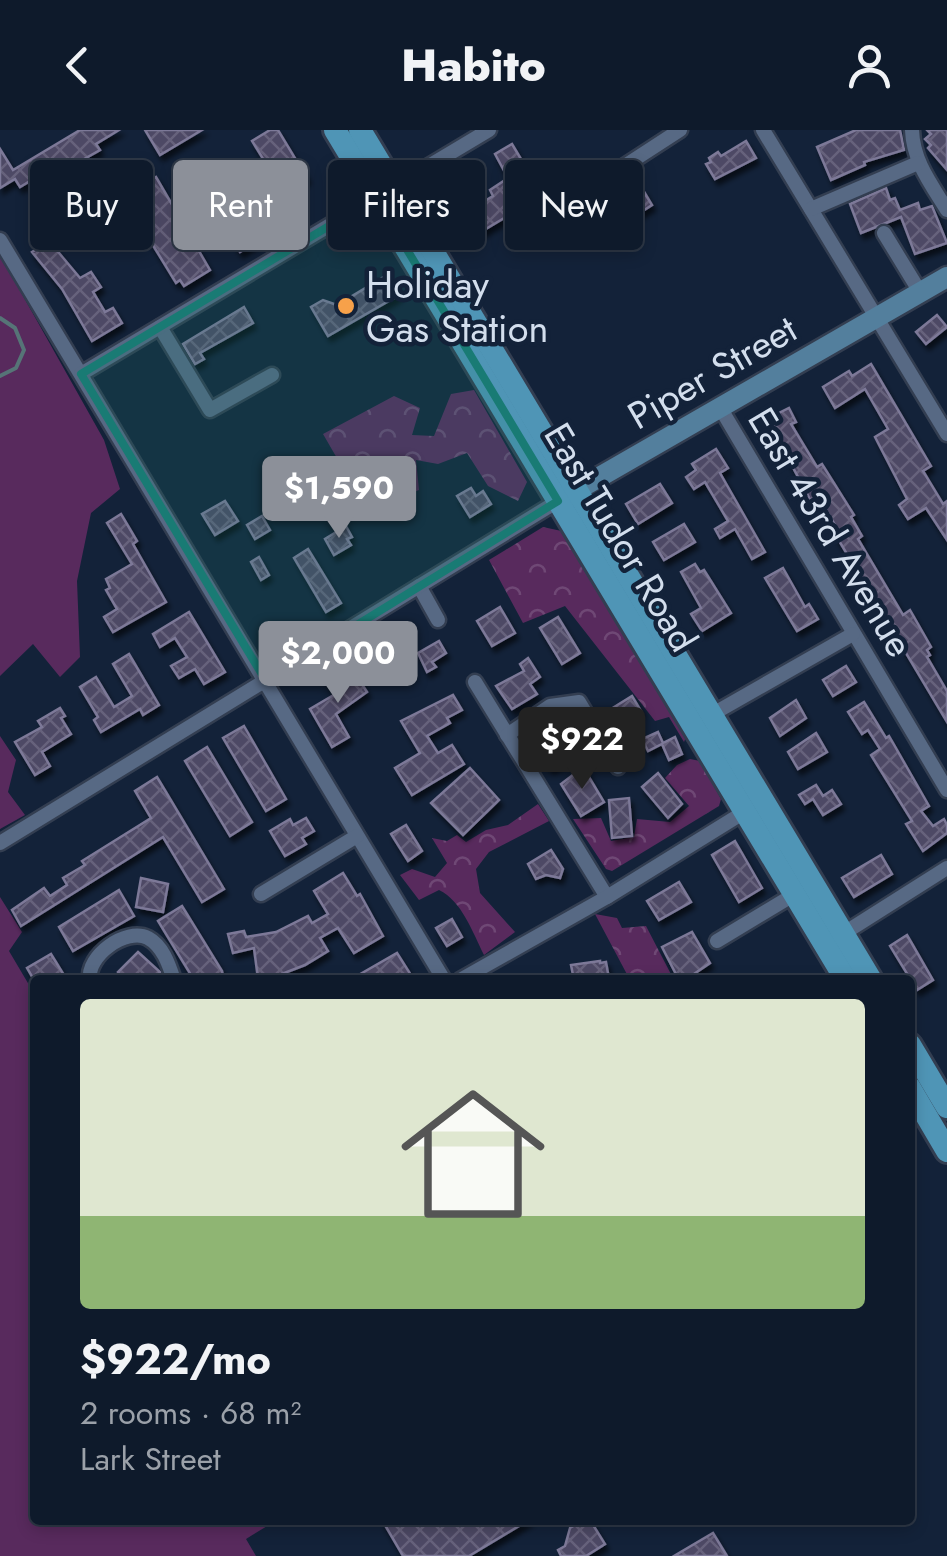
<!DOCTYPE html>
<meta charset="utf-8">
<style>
body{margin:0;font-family:Jost,sans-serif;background:#172333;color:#f1f3f6;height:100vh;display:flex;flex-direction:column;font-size:38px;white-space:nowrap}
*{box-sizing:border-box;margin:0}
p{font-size:32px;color:#9ba1a9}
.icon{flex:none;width:55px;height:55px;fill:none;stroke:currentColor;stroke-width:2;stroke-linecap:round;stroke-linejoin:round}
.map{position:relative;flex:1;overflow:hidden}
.details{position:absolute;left:30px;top:845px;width:885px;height:550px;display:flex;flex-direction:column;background:#0e1a2b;border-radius:10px;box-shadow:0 5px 15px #0003,0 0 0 2px #2e3847}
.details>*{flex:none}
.hud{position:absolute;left:30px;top:30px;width:888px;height:90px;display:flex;gap:20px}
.price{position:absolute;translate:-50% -85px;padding:0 22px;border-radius:10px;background:#8c9099;color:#fff;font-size:32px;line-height:65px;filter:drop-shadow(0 2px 5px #0008)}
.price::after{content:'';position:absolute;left:50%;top:60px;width:30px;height:22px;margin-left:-15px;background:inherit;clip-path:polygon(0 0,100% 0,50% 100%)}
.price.selected{background:#222;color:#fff}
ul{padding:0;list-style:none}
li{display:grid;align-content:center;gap:20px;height:530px;padding:0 50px}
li+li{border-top:2px solid #2e3847}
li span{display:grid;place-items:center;height:310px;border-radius:10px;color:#555}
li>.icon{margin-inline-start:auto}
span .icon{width:180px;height:180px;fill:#fffc;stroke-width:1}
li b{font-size:42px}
.chip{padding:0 35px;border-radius:10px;background:#0e1a2b;box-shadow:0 5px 15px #0003,0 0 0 2px #2e3847;font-size:35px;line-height:90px}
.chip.selected{background:#8c9099;color:#fff}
header{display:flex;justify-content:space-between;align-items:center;height:130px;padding:0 50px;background:#0e1a2b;font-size:45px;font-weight:800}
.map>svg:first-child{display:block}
.forest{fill:url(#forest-crowns)}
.park{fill:#582a5d}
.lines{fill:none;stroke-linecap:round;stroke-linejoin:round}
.stream{stroke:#567477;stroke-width:4}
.building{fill:url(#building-cross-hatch);stroke:#7d7998;stroke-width:2.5;filter:url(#shadow)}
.street-casing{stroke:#333e51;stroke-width:19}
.secondary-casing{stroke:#333e51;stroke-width:25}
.primary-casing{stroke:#333e51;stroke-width:28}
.street{stroke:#576984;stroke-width:14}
.secondary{stroke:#537f9d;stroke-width:20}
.primary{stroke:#4f95b6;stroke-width:22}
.marked{fill:#197b74;fill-opacity:0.2;stroke:#197b74;stroke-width:8;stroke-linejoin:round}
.poi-dot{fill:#f7a14a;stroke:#132239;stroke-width:4}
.labels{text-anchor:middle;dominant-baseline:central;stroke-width:9;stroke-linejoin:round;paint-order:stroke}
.poi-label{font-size:38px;fill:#d3deed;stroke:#132239;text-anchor:start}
.street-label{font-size:38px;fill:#d3deed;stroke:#132239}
</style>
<header><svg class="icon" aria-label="back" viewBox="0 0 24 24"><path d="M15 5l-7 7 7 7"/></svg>Habito<svg class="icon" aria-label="person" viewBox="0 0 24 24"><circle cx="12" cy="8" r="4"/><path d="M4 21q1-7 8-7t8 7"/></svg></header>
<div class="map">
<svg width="947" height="1426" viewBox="0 0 947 1426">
<defs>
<pattern id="forest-crowns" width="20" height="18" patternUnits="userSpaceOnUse" patternTransform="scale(2.5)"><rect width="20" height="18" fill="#582a5d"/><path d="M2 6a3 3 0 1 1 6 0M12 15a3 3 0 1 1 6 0" fill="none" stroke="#6f4875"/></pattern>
<pattern id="building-cross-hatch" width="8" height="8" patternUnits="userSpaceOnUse" patternTransform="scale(2.5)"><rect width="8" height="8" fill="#4d4865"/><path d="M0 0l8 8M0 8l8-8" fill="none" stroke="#66627b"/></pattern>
<filter id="shadow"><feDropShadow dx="3" dy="5.5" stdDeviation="2.5" flood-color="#0009"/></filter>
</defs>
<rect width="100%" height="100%" fill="#132239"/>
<!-- forest -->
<g class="forest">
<path d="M 474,260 L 527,352 L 518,371 L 488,356 L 467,323 L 438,334 L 416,330 L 419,360 L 404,366 L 397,352 L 377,357 L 384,375 L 367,380 L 323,304 L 394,266 L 420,278 L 412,305 L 434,306 L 451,264 Z"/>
<path d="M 543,397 L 566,402 L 688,602 L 684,612 L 669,587 L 655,591 L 565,476 L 523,493 L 489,430 Z"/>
<path d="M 690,629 L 700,631 L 721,669 L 719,676 L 612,741 L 606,739 L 573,689 L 601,688 L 611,711 L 634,707 L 637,689 L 670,692 L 689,676 L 665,648 L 677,635 Z"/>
<path d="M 538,674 L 549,691 L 489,722 L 476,739 L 480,763 L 515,802 L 484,825 C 473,803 462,771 439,760 L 419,770 L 400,745 L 412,739 L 435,747 L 447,733 L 432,708 L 447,711 L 457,705 L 466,712 L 486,700 L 508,695 Z"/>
<path d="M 595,784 L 617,788 L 622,798 L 646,796 L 674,850 L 630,850 Z"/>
</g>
<!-- park -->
<g class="park">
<path d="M 0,125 L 104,310 L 120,359 L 91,383 L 77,451 L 80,527 L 60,547 L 33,514 L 0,546 Z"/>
<path d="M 0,606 L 16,630 L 8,662 L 25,685 L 0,699 Z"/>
<path d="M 0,767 L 22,802 L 9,821 L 35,865 L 35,1390 L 277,1390 L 246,1409 L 256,1426 L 0,1426 Z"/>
</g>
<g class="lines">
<!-- stream -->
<path class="stream" d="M 0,188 L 15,198 L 24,220 L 16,238 L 0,246"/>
</g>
<!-- building -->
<g class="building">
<path d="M 80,0 L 119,0 L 96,14 L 100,20 L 61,42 L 57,35 L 20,57 L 15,49 L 0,58 L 0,19 L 13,40 Z"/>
<path d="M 145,0 L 202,0 L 160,25 Z"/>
<path d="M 270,0 L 278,0 L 307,48 L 284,63 L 252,11 Z"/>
<path d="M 856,0 L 900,0 L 904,20 L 864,32 L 865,35 L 831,50 L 817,17 Z"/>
<path d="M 927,0 L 947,0 L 947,40 L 928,18 L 931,15 L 925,9 L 931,4 Z"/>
<path d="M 746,11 L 756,28 L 715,49 L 706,34 L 711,32 L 709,28 L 718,22 L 721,26 Z"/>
<path d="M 512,14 L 534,51 L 561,35 L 570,49 L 540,67 L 547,79 L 518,96 L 511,84 L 469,109 L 456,88 L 493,66 L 490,60 L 508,48 L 495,24 Z"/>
<path d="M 156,47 L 210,140 L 184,156 L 180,150 L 176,153 L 143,99 L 123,111 L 103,77 Z"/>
<path d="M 219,49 L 229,64 L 212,75 L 202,60 Z"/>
<path d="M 886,58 L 890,70 L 895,68 L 900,80 L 918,73 L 920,80 L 932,76 L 947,113 L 915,124 L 901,87 L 861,103 L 850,74 Z"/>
<path d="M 643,60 L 652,75 L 619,96 L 603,67 L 612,63 L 616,71 L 623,67 L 625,70 Z"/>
<path d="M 252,97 L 259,110 L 240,122 L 232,109 Z"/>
<path d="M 49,111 L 80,148 L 91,142 L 101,157 L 93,162 L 105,182 L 113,178 L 122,193 L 92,211 L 62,159 L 32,122 Z"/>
<path d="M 387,145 L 399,165 L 328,206 L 311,177 L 323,170 L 337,175 Z"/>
<path d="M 244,177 L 253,193 L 200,223 L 204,229 L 195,234 L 183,214 Z"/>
<path d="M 937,185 L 947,197 L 926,214 L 916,202 Z"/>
<path d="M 871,234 L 931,336 L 923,341 L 943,374 L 947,371 L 947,410 L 926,378 L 908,389 L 899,375 L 907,369 L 875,307 L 888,299 L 865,259 L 835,278 L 823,257 L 849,241 L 852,246 Z"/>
<path d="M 789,278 L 796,292 L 791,294 L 817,337 L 822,334 L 854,385 L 851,387 L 862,406 L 858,409 L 903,485 L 910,480 L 931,517 L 927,520 L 930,525 L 927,527 L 947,561 L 947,592 L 835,404 L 839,402 L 820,369 L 812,373 L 767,289 Z"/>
<path d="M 716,319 L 728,338 L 720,343 L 765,422 L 752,429 L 735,399 L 720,408 L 715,399 L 728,391 L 705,352 L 694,359 L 686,347 L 696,340 L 692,334 Z"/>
<path d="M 660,354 L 672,373 L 638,394 L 626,374 Z"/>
<path d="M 471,358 L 476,366 L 483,361 L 491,374 L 470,387 L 457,366 Z"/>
<path d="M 225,371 L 238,391 L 215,405 L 202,384 Z"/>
<path d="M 121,384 L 137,411 L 133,414 L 166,472 L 113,502 L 104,487 L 117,479 L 106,460 L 110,458 L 106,449 L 132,434 L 107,393 Z"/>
<path d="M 262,386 L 270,400 L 255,409 L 247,395 Z"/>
<path d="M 684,394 L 695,412 L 664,430 L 653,412 Z"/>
<path d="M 346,396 L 352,407 L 347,409 L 351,415 L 334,425 L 325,409 Z"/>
<path d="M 308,419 L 341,473 L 326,482 L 294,428 Z"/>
<path d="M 259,427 L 269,445 L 261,450 L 251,432 Z"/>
<path d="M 695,434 L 700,442 L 704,440 L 731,483 L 702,501 L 691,484 L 701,478 L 681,442 Z"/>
<path d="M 783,438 L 805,477 L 809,474 L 818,489 L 797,501 L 765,448 Z"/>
<path d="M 500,477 L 515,503 L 492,516 L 477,491 Z"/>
<path d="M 189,482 L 225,542 L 204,554 L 195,539 L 179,548 L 171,536 L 187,527 L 175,508 L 160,517 L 153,504 Z"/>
<path d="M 558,487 L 580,523 L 562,534 L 540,498 Z"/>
<path d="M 439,511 L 446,523 L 432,532 L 436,537 L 427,542 L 418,523 Z"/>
<path d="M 129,524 L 159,575 L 143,585 L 140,579 L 101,602 L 94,590 L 98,587 L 80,557 L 96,547 L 114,577 L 132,566 L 113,534 Z"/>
<path d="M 528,528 L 540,547 L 530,554 L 537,564 L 512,579 L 496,556 L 524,541 L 520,534 Z"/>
<path d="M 846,536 L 856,552 L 833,566 L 823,550 Z"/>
<path d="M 337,541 L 341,547 L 354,542 L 367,562 L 336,584 L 349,607 L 332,617 L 310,579 L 337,563 L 326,549 Z"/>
<path d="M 453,565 L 462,580 L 447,588 L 450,593 L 427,606 L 438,623 L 452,615 L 464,634 L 412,665 L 395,638 L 420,623 L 401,591 Z"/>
<path d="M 632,566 L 641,581 L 617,596 L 608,581 Z"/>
<path d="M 796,570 L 806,588 L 780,606 L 770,588 Z"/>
<path d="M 864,572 L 886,608 L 889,606 L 929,676 L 921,681 L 933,696 L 944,689 L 947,695 L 947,703 L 923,721 L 906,694 L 912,691 L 871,625 L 880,619 L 868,600 L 862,604 L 848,582 Z"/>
<path d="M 60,578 L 65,586 L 61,588 L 71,604 L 42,622 L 50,636 L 35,645 L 15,612 L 42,597 L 38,591 Z"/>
<path d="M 244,596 L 286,669 L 266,681 L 223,608 Z"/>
<path d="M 578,600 L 587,615 L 551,638 L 541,623 Z"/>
<path d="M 658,602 L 663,613 L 675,607 L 682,624 L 669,630 L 662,614 L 648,621 L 642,609 Z"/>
<path d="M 816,603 L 827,622 L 798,639 L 788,622 Z"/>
<path d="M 207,617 L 252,692 L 230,706 L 185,631 Z"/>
<path d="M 583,637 L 604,672 L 581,686 L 561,654 Z"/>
<path d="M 470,638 L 499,670 L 463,705 L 431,673 Z"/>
<path d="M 658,643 L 682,674 L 668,688 L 642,657 Z"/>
<path d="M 157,647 L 224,759 L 202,772 L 163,707 L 21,796 L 12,780 L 44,758 L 50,766 L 67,755 L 63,748 L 85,735 L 82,731 L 151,688 L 135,661 Z"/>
<path d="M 816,655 L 823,666 L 832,660 L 841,674 L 823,685 L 813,669 L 805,674 L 799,665 Z"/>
<path d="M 629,668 L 632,706 L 612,708 L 609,670 Z"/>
<path d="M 306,688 L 314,701 L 302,708 L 306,714 L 285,726 L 270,701 L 290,689 L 293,695 Z"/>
<path d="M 406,695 L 422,721 L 408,731 L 391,704 Z"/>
<path d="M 735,711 L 762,758 L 739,772 L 712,725 Z"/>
<path d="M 551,720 L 563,739 L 560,748 L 546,745 L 536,749 L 528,734 Z"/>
<path d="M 881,725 L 892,744 L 854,767 L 842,748 Z"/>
<path d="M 343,743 L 357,766 L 360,764 L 383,806 L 354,823 L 338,798 L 320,808 L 328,821 L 305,835 L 274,847 L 258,849 L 254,818 L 233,823 L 228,804 L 244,801 L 246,807 L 276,802 L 308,786 L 312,793 L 328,784 L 314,761 Z"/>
<path d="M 141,748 L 168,754 L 163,782 L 136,777 Z"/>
<path d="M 679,752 L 691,772 L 659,790 L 647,771 Z"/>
<path d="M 119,760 L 134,786 L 73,821 L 59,797 Z"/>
<path d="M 182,776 L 222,841 L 224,850 L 194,850 L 158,791 Z"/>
<path d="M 452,789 L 462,807 L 447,816 L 436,798 Z"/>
<path d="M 692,802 L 710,833 L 685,850 L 679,850 L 662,817 Z"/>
<path d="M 907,805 L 933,850 L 917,860 L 890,816 Z"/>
<path d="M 138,822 L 160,842 L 152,850 L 126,850 L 118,842 Z"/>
<path d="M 397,823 L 411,845 L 403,850 L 350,850 Z"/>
<path d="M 51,824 L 67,850 L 34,850 L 27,838 Z"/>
<path d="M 600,831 L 600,833 L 606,832 L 609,849 L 574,850 L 571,835 Z"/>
<path d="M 382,1390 L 529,1390 L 469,1426 L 403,1426 Z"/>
<path d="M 584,1390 L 590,1390 L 605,1414 L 586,1426 L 561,1426 L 558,1420 L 565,1416 L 570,1398 Z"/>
<path d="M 713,1403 L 727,1426 L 674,1426 Z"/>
</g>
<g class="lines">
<defs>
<g id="street">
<path d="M 763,0 L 947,304"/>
<path d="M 912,0 C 913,31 931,54 947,80"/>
<path d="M 623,37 L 680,0"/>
<path d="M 811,79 L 918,33"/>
<path d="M 884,103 L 920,162"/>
<path d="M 0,110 L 444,850"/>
<path d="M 160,197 L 210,280 L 272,245"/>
<path d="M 81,244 L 489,0"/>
<path d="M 721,279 L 947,660"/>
<path d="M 419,456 L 438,490"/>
<path d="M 475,552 L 607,767"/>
<path d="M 711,585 L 853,504"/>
<path d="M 507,605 L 550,576 L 579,572 L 618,637"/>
<path d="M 0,713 L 558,371"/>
<path d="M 261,764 L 357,706"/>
<path d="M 838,807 L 947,738"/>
<path d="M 717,811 L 795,764"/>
<path d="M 90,850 C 86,826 126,797 148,808 C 163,816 169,835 174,850"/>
<path d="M 460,850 L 607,767 L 746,681"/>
</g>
<path id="secondary" d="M 563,368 L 947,147"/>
<g id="primary">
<path d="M 335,0 L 846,850"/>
<path d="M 360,0 L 871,850"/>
<path d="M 910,915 L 947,977"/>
<path d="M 910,958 L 947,1021"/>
</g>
</defs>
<!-- street casing -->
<use href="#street" class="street-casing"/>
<!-- secondary casing -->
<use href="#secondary" class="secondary-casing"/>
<!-- primary casing -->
<use href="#primary" class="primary-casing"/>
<!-- street -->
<use href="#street" class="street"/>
<!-- secondary -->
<use href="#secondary" class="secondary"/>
<!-- primary -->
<use href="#primary" class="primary"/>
</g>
<!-- marked area -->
<path class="marked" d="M 376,68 L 558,371 L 266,551 L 81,244 Z"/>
<!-- markers -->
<circle class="poi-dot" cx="346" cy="176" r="10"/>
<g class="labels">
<!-- poi labels -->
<g class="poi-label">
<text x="366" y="154">Holiday<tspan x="366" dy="44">Gas Station</tspan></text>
</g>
<!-- street labels -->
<g class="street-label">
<text transform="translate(712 242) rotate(-30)">Piper Street</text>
<text transform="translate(831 402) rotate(59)">East 43rd Avenue</text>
<text transform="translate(621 407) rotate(59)">East Tudor Road</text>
</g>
</g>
</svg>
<b class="price" style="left:339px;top:411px">$1,590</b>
<b class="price" style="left:338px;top:576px">$2,000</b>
<b class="price selected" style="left:582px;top:662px">$922</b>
<div class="hud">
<a class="chip">Buy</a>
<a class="chip selected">Rent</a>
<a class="chip">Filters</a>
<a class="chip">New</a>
</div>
<section class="details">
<ul>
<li><span style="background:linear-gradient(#dfe7d0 70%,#8fb573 0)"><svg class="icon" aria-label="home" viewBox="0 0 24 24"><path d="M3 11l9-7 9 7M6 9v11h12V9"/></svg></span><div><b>$922/mo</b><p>2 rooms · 68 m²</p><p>Lark Street</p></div></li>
</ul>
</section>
</div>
